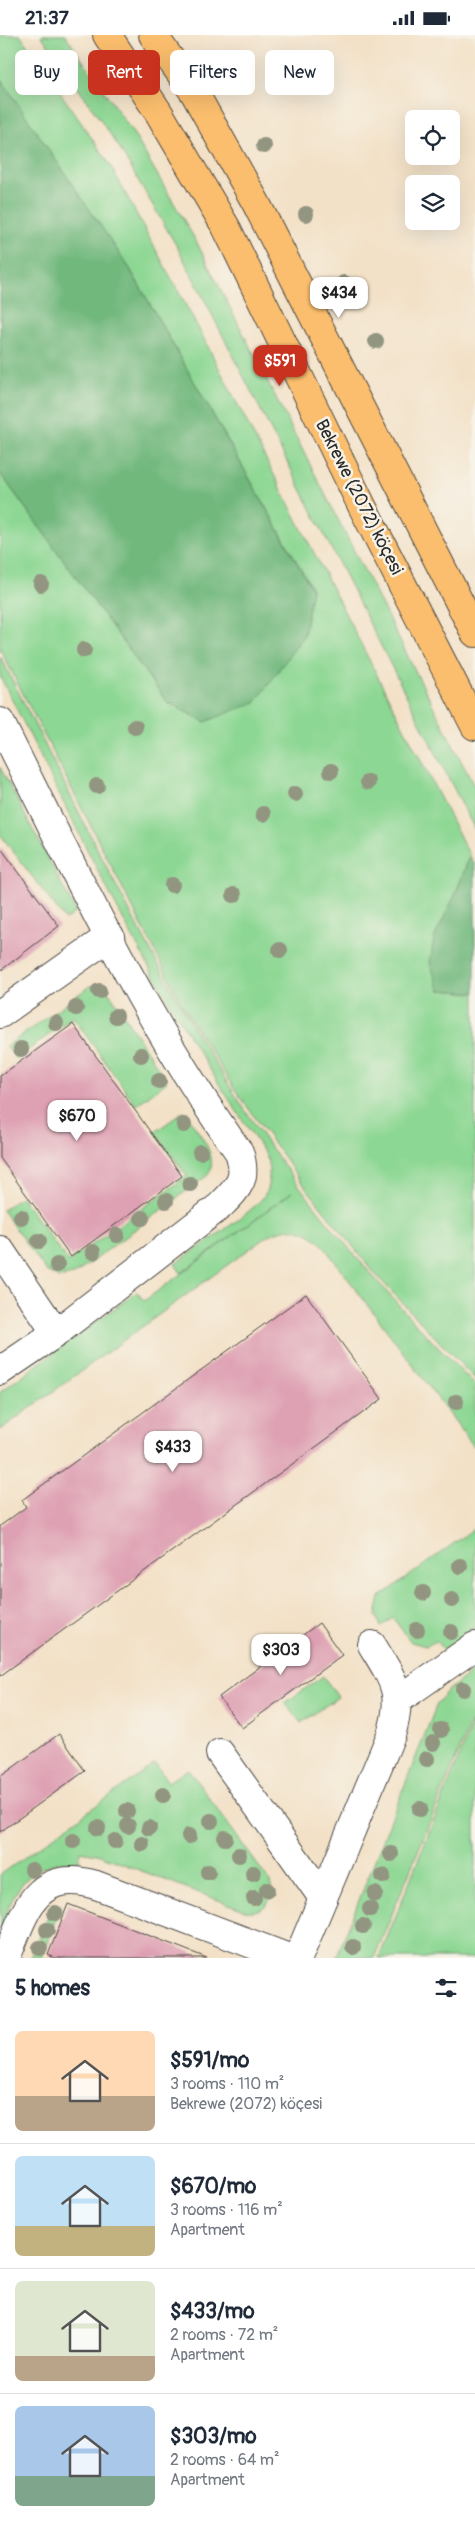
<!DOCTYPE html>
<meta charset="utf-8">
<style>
body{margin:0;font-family:Pangolin,sans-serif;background:#f2f2f3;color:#1f2937;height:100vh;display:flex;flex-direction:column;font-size:19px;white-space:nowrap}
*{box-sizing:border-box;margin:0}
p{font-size:16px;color:#747a83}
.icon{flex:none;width:28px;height:28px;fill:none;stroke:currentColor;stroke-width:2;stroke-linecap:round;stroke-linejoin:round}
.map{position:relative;height:1923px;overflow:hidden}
.panel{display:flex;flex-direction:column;background:#fff;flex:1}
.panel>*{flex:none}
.banner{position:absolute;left:15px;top:15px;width:445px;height:45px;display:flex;gap:10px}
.tools{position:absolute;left:405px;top:75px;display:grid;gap:10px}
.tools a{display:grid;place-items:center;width:55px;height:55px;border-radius:8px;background:#fff;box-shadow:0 5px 20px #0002;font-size:25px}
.price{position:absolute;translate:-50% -42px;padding:0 11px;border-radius:10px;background:#fff;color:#222;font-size:16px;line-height:32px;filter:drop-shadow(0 1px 2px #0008)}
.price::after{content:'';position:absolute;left:50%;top:30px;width:15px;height:11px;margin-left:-8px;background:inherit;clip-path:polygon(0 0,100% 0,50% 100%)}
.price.selected{background:#c8321e;color:#fff}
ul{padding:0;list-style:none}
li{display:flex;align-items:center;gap:15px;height:125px;padding:0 15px}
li+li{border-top:1px solid #e0e1e3}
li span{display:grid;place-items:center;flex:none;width:140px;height:100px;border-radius:8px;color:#555}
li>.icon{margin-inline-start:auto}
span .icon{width:60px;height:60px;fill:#fffc;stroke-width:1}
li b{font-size:21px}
h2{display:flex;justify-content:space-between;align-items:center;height:60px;padding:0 15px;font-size:21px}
.tag{padding:0 18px;border-radius:8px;background:#fff;box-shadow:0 5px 20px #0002;font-size:18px;line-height:45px}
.tag.selected{background:#c8321e;color:#fff}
.status{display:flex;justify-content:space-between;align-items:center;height:35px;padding:0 25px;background:#fff;direction:ltr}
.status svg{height:14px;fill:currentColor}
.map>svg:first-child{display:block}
.green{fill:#8cd793;stroke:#5c815f}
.forest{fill:#71b87d;stroke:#4e7254}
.building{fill:#dea0b3}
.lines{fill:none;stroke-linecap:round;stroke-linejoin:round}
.minor-casing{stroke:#494642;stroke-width:30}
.major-casing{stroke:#494642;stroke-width:30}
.minor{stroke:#fff;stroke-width:28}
.major{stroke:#fbbe6e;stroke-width:28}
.tree{fill:#929580}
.labels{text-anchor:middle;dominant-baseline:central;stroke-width:5;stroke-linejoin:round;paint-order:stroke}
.street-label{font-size:18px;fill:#2b2b2b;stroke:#f7f3e8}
</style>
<div class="status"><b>21:37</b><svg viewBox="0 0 49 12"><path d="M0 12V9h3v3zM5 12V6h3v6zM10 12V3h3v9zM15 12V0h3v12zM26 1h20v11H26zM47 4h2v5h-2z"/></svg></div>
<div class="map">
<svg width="475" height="1923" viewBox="0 0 475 1923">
<rect width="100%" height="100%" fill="#f7f3e8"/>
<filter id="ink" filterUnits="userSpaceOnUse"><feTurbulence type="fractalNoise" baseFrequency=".02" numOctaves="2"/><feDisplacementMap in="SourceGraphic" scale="10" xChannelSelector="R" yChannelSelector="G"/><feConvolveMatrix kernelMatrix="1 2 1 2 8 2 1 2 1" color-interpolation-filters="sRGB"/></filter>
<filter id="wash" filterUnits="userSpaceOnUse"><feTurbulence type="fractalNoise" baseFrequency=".0096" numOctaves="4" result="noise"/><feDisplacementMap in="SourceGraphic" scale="20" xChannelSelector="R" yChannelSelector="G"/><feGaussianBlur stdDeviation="1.12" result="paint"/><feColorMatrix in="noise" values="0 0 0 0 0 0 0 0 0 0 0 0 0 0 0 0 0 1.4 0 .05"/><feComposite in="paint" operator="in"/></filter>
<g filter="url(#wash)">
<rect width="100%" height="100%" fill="#f3e1c7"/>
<!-- green -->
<g class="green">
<path d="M 0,0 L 20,0 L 109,128 L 204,304 L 470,821 L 455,860 L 439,955 L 475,958 L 475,1344 L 375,1239 L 303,1149 L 233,1052 L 183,971 L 0,614 L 0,438 L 167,667 L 205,687 L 304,600 L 312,553 L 130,234 L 0,43 Z"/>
<path d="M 41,0 L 65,0 L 133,98 L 196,206 L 475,753 L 475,795 L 179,215 L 117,109 Z"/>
<path d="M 0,621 C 74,765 143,914 230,1052 C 299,1160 384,1259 475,1350 L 475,1413 L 322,1209 C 304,1192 288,1190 266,1202 L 0,1395 L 0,1357 L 137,1257 L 144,1266 L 292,1157 L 181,1238 L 175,1229 C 193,1216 255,1176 264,1161 C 271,1148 270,1133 266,1120 C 234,1073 203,1025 174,976 C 111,868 57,753 0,641 Z"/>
<path d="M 0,732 L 76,877 L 65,885 L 0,799 Z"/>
<path d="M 90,951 L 97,951 L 109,957 L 167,1047 L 136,1070 L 73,982 L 16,1024 L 7,1011 Z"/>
<path d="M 184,1076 C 195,1094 221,1120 208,1140 L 74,1240 L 59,1243 L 46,1236 L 2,1175 L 21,1162 L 68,1227 L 187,1141 L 155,1097 Z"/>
<path d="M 475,1493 L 475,1593 L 444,1615 L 437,1606 L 426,1611 L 411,1607 L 393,1583 L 381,1592 L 376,1580 L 380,1562 Z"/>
<path d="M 475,1635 L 475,1677 L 374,1923 L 336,1923 L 437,1669 L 447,1656 Z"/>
<path d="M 323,1641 L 338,1662 L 301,1688 L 285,1668 Z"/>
<path d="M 475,1682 L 475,1923 L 379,1923 Z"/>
<path d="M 155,1728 L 168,1747 L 188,1734 L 270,1847 C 275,1864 265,1878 247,1876 L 97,1819 L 80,1816 L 79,1826 C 28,1826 16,1851 0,1895 L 0,1840 Z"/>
<path d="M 61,1870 L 41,1923 L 31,1923 L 50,1876 Z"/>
</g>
<!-- forest -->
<g class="forest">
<path d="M 0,43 L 130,234 L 312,554 L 304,600 L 256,667 L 205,687 L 167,667 L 0,438 Z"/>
<path d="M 470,821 L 475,830 L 475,958 L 439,955 L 430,927 L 434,903 L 455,860 Z"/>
</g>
<g id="blocks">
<!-- building -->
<g class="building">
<path d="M 0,812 L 59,891 L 0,936 Z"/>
<path d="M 73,989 L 182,1141 L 71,1222 L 0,1123 L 0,1041 Z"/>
<path d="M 306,1259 L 382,1364 L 0,1641 L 0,1491 L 26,1472 L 22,1465 Z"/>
<path d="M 319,1588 L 342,1620 L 242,1693 L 219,1662 Z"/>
<path d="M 59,1699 L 85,1736 L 0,1797 L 0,1742 Z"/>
<path d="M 68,1869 L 207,1923 L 55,1923 L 48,1920 Z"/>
</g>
</g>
</g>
<g filter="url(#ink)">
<use href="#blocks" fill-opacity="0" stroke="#494642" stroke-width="1"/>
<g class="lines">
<defs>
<g id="minor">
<path d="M 0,687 C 72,830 145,987 239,1117 C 248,1144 239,1152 220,1171 L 56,1298 L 0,1336"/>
<path d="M 0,979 L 110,901"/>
<path d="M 0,1215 L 56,1298"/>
<path d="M 398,1665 L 475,1611"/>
<path d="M 220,1718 L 323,1863"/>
<path d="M 6,1923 C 25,1877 35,1832 96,1850 L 289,1923"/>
<path d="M 298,1923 L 391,1700 C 404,1658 394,1646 372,1610"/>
</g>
<g id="major">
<path d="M 107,0 L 159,78 L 227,194 L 362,471 L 475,691"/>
<path d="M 153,0 L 194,57 L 256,168 L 475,598"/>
</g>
</defs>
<!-- minor casing -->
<use href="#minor" class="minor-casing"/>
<!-- major casing -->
<use href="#major" class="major-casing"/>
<!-- minor -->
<use href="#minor" class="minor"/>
<!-- major -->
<use href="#major" class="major"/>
</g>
<!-- trees -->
<g class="tree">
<circle cx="231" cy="46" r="8"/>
<circle cx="264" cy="111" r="8"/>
<circle cx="306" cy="179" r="8"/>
<circle cx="344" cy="248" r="8"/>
<circle cx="376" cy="306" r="8"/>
<circle cx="41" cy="549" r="8"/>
<circle cx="84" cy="615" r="8"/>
<circle cx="135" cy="692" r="8"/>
<circle cx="331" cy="736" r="8"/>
<circle cx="368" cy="747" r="8"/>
<circle cx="97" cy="751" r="8"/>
<circle cx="295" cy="759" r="8"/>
<circle cx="263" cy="779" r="8"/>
<circle cx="172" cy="850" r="8"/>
<circle cx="234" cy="860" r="8"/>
<circle cx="280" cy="915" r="8"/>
<circle cx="99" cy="956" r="8"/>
<circle cx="76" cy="973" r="8"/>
<circle cx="116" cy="981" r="8"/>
<circle cx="56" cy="988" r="8"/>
<circle cx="21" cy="1014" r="8"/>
<circle cx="141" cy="1020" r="8"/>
<circle cx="159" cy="1046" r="8"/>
<circle cx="184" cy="1090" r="8"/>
<circle cx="200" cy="1117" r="8"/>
<circle cx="190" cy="1149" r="8"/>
<circle cx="166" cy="1166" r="8"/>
<circle cx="21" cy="1182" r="8"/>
<circle cx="142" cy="1183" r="8"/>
<circle cx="117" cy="1200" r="8"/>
<circle cx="39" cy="1206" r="8"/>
<circle cx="93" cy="1217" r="8"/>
<circle cx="57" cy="1230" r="8"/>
<circle cx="456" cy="1367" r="8"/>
<circle cx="460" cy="1531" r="8"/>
<circle cx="423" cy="1558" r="8"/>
<circle cx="452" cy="1565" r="8"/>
<circle cx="417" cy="1595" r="8"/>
<circle cx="451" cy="1597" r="8"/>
<circle cx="463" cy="1654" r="8"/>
<circle cx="441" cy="1695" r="8"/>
<circle cx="433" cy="1708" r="8"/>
<circle cx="427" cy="1724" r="8"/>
<circle cx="163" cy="1760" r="8"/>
<circle cx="420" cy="1774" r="8"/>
<circle cx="127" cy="1776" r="8"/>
<circle cx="211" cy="1786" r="8"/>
<circle cx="128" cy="1791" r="8"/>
<circle cx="98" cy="1793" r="8"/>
<circle cx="149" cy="1793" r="8"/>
<circle cx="189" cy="1801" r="8"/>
<circle cx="225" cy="1803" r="8"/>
<circle cx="73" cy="1806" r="8"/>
<circle cx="115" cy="1806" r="8"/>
<circle cx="142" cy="1809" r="8"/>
<circle cx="391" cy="1819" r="8"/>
<circle cx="239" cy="1820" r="8"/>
<circle cx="32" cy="1835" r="8"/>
<circle cx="208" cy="1837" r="8"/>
<circle cx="253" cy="1838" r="8"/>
<circle cx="383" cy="1841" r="8"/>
<circle cx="267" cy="1855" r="8"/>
<circle cx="375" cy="1859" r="8"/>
<circle cx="254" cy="1863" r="8"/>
<circle cx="370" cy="1874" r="8"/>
<circle cx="55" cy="1878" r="8"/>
<circle cx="363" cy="1891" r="8"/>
<circle cx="47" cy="1895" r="8"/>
<circle cx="353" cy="1912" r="8"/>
<circle cx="40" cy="1913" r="8"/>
</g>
</g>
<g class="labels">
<!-- street labels -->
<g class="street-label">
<text transform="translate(359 462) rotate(63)">Bekrewe (2072) köçesi</text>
</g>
</g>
</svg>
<div class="tools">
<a><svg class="icon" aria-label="locate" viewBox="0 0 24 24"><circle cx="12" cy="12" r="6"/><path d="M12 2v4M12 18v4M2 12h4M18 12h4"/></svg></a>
<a><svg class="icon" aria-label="layers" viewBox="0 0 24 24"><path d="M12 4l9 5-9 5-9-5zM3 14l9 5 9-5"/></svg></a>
</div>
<b class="price" style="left:339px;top:284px">$434</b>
<b class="price selected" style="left:280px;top:352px">$591</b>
<b class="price" style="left:77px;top:1107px">$670</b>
<b class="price" style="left:173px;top:1438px">$433</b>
<b class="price" style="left:281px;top:1641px">$303</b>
<div class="banner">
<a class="tag">Buy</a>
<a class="tag selected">Rent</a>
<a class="tag">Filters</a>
<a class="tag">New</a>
</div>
</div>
<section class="panel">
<h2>5 homes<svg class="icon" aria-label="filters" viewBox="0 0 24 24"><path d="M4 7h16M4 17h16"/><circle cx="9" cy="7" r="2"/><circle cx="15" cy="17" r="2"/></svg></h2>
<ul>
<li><span style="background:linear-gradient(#ffd9b3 65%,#b9a48a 0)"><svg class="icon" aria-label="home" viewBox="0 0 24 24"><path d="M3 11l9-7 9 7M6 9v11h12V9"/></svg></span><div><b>$591/mo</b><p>3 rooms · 110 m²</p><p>Bekrewe (2072) köçesi</p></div></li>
<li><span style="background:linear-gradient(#bfe0f5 70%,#c2b280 0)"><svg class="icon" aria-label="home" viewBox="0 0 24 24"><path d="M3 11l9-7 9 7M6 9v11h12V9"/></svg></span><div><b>$670/mo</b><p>3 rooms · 116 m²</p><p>Apartment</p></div></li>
<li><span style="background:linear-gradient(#dfe7d0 75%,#b9a48a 0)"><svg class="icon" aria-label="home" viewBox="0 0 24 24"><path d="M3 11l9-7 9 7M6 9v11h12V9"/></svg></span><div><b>$433/mo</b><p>2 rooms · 72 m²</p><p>Apartment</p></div></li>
<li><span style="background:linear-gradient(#a9c7e8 70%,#7fa58c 0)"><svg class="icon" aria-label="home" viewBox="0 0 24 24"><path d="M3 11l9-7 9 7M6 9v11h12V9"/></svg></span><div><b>$303/mo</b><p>2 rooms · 64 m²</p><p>Apartment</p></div></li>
</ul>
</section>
